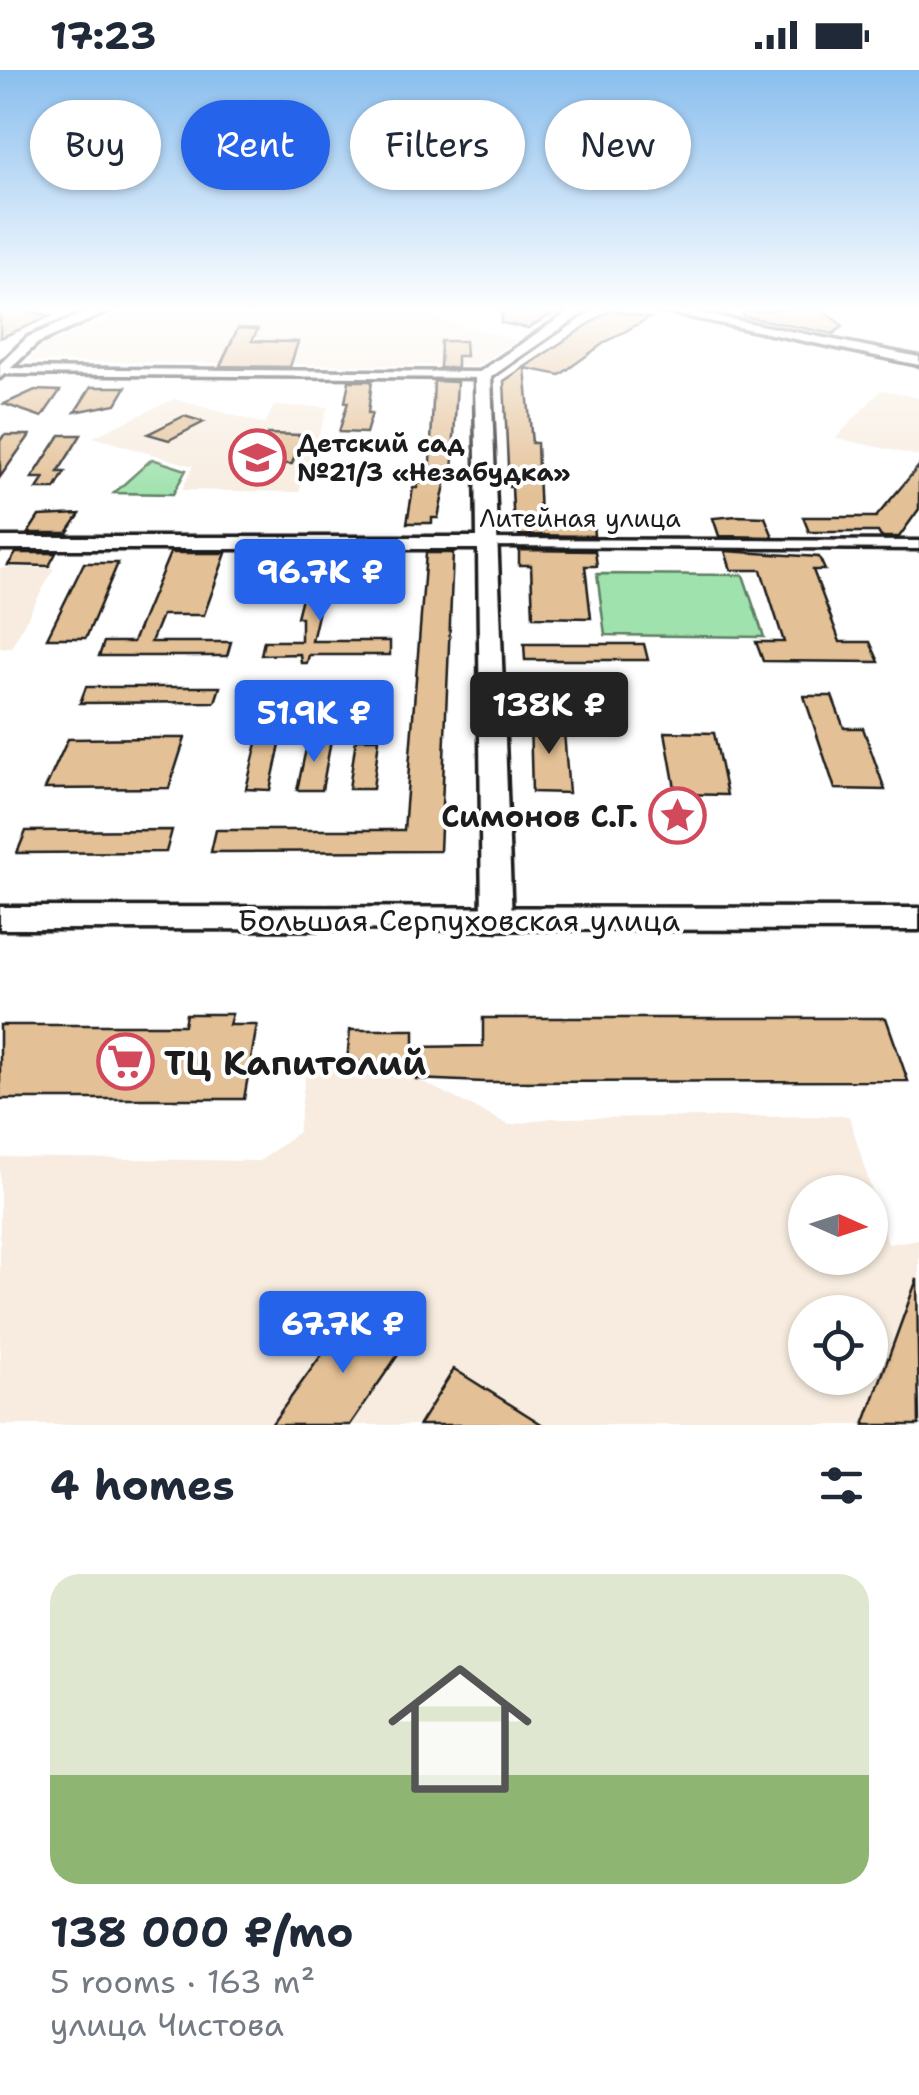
<!DOCTYPE html>
<meta charset="utf-8">
<style>
body{margin:0;font-family:"Shantell Sans",sans-serif;background:#f2f2f3;color:#1f2937;height:100vh;display:flex;flex-direction:column;font-size:38px;white-space:nowrap}
*{box-sizing:border-box;margin:0}
p{font-size:32px;color:#747a83}
.icon{flex:none;width:55px;height:55px;fill:none;stroke:currentColor;stroke-width:2;stroke-linecap:round;stroke-linejoin:round}
.map{position:relative;height:1355px;overflow:hidden}
.side{display:flex;flex-direction:column;background:#fff;flex:1}
.side>*{flex:none}
.hud{position:absolute;left:30px;top:30px;width:860px;height:90px;display:flex;gap:20px}
.needle{width:65px;rotate:93deg}
.buttons{position:absolute;left:788px;top:1105px;display:grid;gap:20px}
.buttons a{display:grid;place-items:center;width:100px;height:100px;border-radius:50%;background:#fff;box-shadow:0 2px 8px #0004;font-size:50px}
.price{position:absolute;translate:-50% -85px;padding:0 22px;border-radius:10px;background:#2563eb;color:#fff;font-size:32px;line-height:65px;filter:drop-shadow(0 2px 5px #0008)}
.price::after{content:'';position:absolute;left:50%;top:60px;width:30px;height:22px;margin-left:-15px;background:inherit;clip-path:polygon(0 0,100% 0,50% 100%)}
.price.on{background:#222;color:#fff}
ul{padding:0;list-style:none}
li{display:grid;align-content:center;gap:20px;height:530px;padding:0 50px}
li+li{border-top:2px solid #e0e1e3}
li span{display:grid;place-items:center;height:310px;border-radius:30px;color:#555}
li>.icon{margin-inline-start:auto}
span .icon{width:180px;height:180px;fill:#fffc;stroke-width:1}
li b{font-size:42px}
h2{display:flex;justify-content:space-between;align-items:center;height:120px;padding:0 50px;font-size:42px}
.tag{padding:0 35px;border-radius:45px;background:#fff;box-shadow:0 2px 8px #0004;font-size:35px;line-height:90px}
.tag.on{background:#2563eb;color:#fff}
.status{display:flex;justify-content:space-between;align-items:center;height:70px;padding:0 50px;background:#fff;direction:ltr}
.status svg{height:28px;fill:currentColor}
.map>svg:first-child{display:block}
.built{fill:#f7ecdf;fill-rule:evenodd}
.green{fill:#9fe2ad;stroke:#5e7f64;stroke-width:2.5}
.building{fill:#e3c095;stroke:#1c1c1c;stroke-width:2.5}
.lines{fill:none;stroke-linecap:round;stroke-linejoin:round}
.street-casing{stroke:#1c1c1c;stroke-width:7}
.secondary-casing{stroke:#1c1c1c;stroke-width:7}
.primary-casing{stroke:#1c1c1c;stroke-width:7}
.street{fill:#fff;fill-rule:evenodd}
.secondary{fill:#fff;fill-rule:evenodd}
.primary{fill:#fff;fill-rule:evenodd}
.labels{text-anchor:middle;dominant-baseline:central;stroke-width:8;stroke-linejoin:round;paint-order:stroke}
.far-poi-label{font-size:25px;font-weight:bold;fill:#1c1c1c;stroke:#fff;text-anchor:start}
.far-street-label{font-size:25px;fill:#1c1c1c;stroke:#fff}
.poi-label{font-size:30px;font-weight:bold;fill:#1c1c1c;stroke:#fff;text-anchor:end}
.street-label{font-size:30px;fill:#1c1c1c;stroke:#fff}
.near-poi-label{font-size:35px;font-weight:bold;fill:#1c1c1c;stroke:#fff;text-anchor:start}
</style>
<div class="status"><b>17:23</b><svg viewBox="0 0 49 12"><path d="M0 12V9h3v3zM5 12V6h3v6zM10 12V3h3v9zM15 12V0h3v12zM26 1h20v11H26zM47 4h2v5h-2z"/></svg></div>
<div class="map">
<svg width="919" height="1355" viewBox="0 0 919 1355">
<rect width="100%" height="100%" fill="#fff"/>
<filter id="ink" filterUnits="userSpaceOnUse"><feTurbulence type="fractalNoise" baseFrequency=".01" numOctaves="2"/><feDisplacementMap in="SourceGraphic" scale="20" xChannelSelector="R" yChannelSelector="G"/><feConvolveMatrix kernelMatrix="1 2 1 2 8 2 1 2 1" color-interpolation-filters="sRGB"/></filter>
<g filter="url(#ink)">
<!-- built -->
<g class="built">
<path d="M 135,237 L 396,237 L 518,270 L 477,296 L 29,291 L 43,276 Z"/>
<path d="M 881,320 L 919,328 L 919,386 L 836,368 Z"/>
<path d="M 174,329 L 265,354 L 274,336 L 328,337 L 299,422 L 182,420 L 193,396 L 93,367 Z"/>
<path d="M 0,498 L 54,498 L 11,578 L 0,578 Z"/>
<path d="M 307,992 L 413,992 L 417,1009 L 509,1055 L 552,1048 L 849,1046 L 888,1174 L 919,1169 L 919,1355 L 0,1355 L 0,1087 L 260,1091 L 298,1062 ZM 805,1122 L 870,1122 L 870,1188 L 805,1188 ZM 805,1242 L 870,1242 L 870,1308 L 805,1308 Z"/>
</g>
<!-- green -->
<g class="green">
<path d="M 152,389 L 186,400 L 173,424 L 114,423 Z"/>
<path d="M 597,504 L 743,505 L 764,567 L 605,565 Z"/>
</g>
<!-- building -->
<g class="building">
<path d="M 0,237 L 11,237 L 51,246 L 0,268 Z"/>
<path d="M 502,237 L 564,237 L 528,258 L 501,253 Z"/>
<path d="M 819,237 L 843,256 L 833,264 L 743,246 L 744,241 Z"/>
<path d="M 610,240 L 649,248 L 604,273 L 560,305 L 525,298 L 532,373 L 537,373 L 540,449 L 593,450 L 594,466 L 519,465 L 519,461 L 514,461 L 512,417 L 509,417 L 504,311 Z"/>
<path d="M 238,258 L 258,259 L 252,271 L 298,272 L 290,297 L 220,296 Z"/>
<path d="M 441,271 L 465,271 L 466,286 L 457,286 L 457,298 L 440,298 Z"/>
<path d="M 349,311 L 372,311 L 368,343 L 372,343 L 366,363 L 339,362 L 348,332 L 345,332 Z"/>
<path d="M 434,311 L 457,312 L 452,405 L 447,405 L 438,448 L 432,448 L 432,453 L 407,453 L 413,418 L 417,418 L 418,413 L 429,413 Z"/>
<path d="M 91,317 L 126,317 L 116,334 L 75,342 Z"/>
<path d="M 35,320 L 60,321 L 42,347 L 4,334 Z"/>
<path d="M 184,346 L 204,352 L 169,370 L 148,364 Z"/>
<path d="M 267,364 L 301,365 L 292,394 L 256,393 Z"/>
<path d="M 4,365 L 30,365 L 0,407 L 0,371 Z"/>
<path d="M 60,365 L 81,365 L 58,402 L 65,402 L 55,419 L 37,419 L 44,408 L 32,408 Z"/>
<path d="M 919,396 L 919,439 L 899,467 L 881,467 L 878,462 L 809,462 L 803,447 L 876,447 Z"/>
<path d="M 80,444 L 67,463 L 28,463 L 39,446 Z"/>
<path d="M 737,446 L 765,447 L 773,467 L 719,466 L 713,448 Z"/>
<path d="M 519,480 L 595,481 L 597,496 L 585,496 L 591,548 L 533,547 L 531,495 L 519,495 Z"/>
<path d="M 725,481 L 819,487 L 825,500 L 813,500 L 840,572 L 870,572 L 879,592 L 763,591 L 756,572 L 784,572 L 761,500 L 731,500 Z"/>
<path d="M 16,483 L 56,483 L 49,496 L 8,495 Z"/>
<path d="M 170,483 L 226,483 L 204,545 L 162,545 L 151,572 L 231,572 L 227,586 L 99,586 L 104,572 L 133,572 Z"/>
<path d="M 426,483 L 453,483 L 440,781 L 211,782 L 216,760 L 404,760 Z"/>
<path d="M 313,484 L 332,484 L 312,571 L 390,571 L 390,585 L 309,585 L 307,593 L 301,593 L 300,584 L 261,585 L 264,571 L 301,571 L 301,547 L 297,547 Z"/>
<path d="M 84,493 L 118,493 L 86,568 L 47,568 Z"/>
<path d="M 524,574 L 644,574 L 648,590 L 525,590 Z"/>
<path d="M 257,615 L 294,615 L 290,630 L 253,630 Z"/>
<path d="M 86,617 L 220,617 L 215,632 L 80,633 Z"/>
<path d="M 804,626 L 832,626 L 844,658 L 863,658 L 885,720 L 835,719 Z"/>
<path d="M 530,650 L 563,650 L 569,723 L 532,722 Z"/>
<path d="M 665,662 L 714,663 L 727,725 L 676,724 Z"/>
<path d="M 162,668 L 185,668 L 169,718 L 45,719 L 68,669 Z"/>
<path d="M 258,669 L 281,670 L 270,720 L 246,719 Z"/>
<path d="M 356,669 L 379,669 L 373,719 L 349,719 Z"/>
<path d="M 308,670 L 331,670 L 322,720 L 297,720 Z"/>
<path d="M 172,760 L 166,782 L 17,783 L 26,761 Z"/>
<path d="M 186,944 L 232,944 L 229,955 L 257,955 L 244,1029 L 0,1029 L 0,955 L 184,955 Z"/>
<path d="M 483,948 L 886,948 L 908,1011 L 484,1012 L 416,1009 L 417,992 L 347,992 L 350,960 L 414,960 L 414,977 L 483,976 Z"/>
<path d="M 917,1209 L 919,1355 L 864,1355 Z"/>
<path d="M 354,1240 L 406,1273 L 350,1355 L 271,1355 Z"/>
<path d="M 454,1299 L 543,1355 L 419,1355 Z"/>
</g>
<g class="lines">
<defs>
<g id="street">
<path d="M 0,298 L 483,302 L 488,305 L 483,308 L 0,304 Z"/>
<path d="M 487,469 L 919,471 L 919,479 L 482,476 L 482,470 Z"/>
</g>
<g id="secondary">
<path d="M 99,237 L 118,237 L 38,273 L 0,308 L 0,294 L 28,267 Z"/>
<path d="M 576,237 L 592,237 L 491,307 L 512,850 L 507,857 L 497,860 L 487,857 L 482,850 L 478,479 L 0,479 L 0,467 L 477,467 L 475,305 Z"/>
<path d="M 642,237 L 670,237 L 919,287 L 919,295 Z"/>
</g>
<path id="primary" d="M 0,837 L 919,838 L 919,860 L 0,859 Z"/>
</defs>
<!-- street casing -->
<use href="#street" class="street-casing"/>
<!-- secondary casing -->
<use href="#secondary" class="secondary-casing"/>
<!-- primary casing -->
<use href="#primary" class="primary-casing"/>
<!-- street -->
<use href="#street" class="street"/>
<!-- secondary -->
<use href="#secondary" class="secondary"/>
<!-- primary -->
<use href="#primary" class="primary"/>
</g>
</g>
<!-- sky -->
<linearGradient id="sky" x2="0" y2="1"><stop stop-color="#89beee"/><stop offset="0.56" stop-color="#fff"/><stop offset="1" stop-color="#fff" stop-opacity="0"/></linearGradient>
<rect width="919" height="427" fill="url(#sky)"/>
<!-- icons -->
<defs>
<symbol id="school-ring" viewBox="-11 -11 22 22"><circle r="9.5" fill="#fff" stroke="#d1495b" stroke-width="1.5"/><path d="M0-5L7-2L0 1L-7-2ZM-4 1L0 2.5L4 1V4Q0 6-4 4Z" fill="#d1495b"/></symbol>
<symbol id="sight-ring" viewBox="-11 -11 22 22"><circle r="9.5" fill="#fff" stroke="#d1495b" stroke-width="1.5"/><path d="M0-6L1.8-2.2L6-1.7L2.9 1.2L3.7 5.4L0 3.3L-3.7 5.4L-2.9 1.2L-6-1.7L-1.8-2.2Z" fill="#d1495b"/></symbol>
<symbol id="supermarket-ring" viewBox="-11 -11 22 22"><circle r="9.5" fill="#fff" stroke="#d1495b" stroke-width="1.5"/><path d="M-6-5.5h2.5l.6 2H6L4.5 2H-2.5L-4.4-4H-6ZM-1.5 3.2a1.3 1.3 0 1 0 .1 0ZM3 3.2a1.3 1.3 0 1 0 .1 0Z" fill="#d1495b"/></symbol>
</defs>
<g fill-rule="evenodd">
<use href="#school-ring" x="226" y="356" width="63" height="63"/>
<use href="#sight-ring" x="646" y="714" width="63" height="63"/>
<use href="#supermarket-ring" x="94" y="960" width="63" height="63"/>
</g>
<g class="labels">
<!-- far-poi labels -->
<g class="far-poi-label">
<text x="297" y="373">Детский сад<tspan x="297" dy="29">№21/3 «Незабудка»</tspan></text>
</g>
<!-- far-street labels -->
<g class="far-street-label">
<text x="580" y="448">Литейная улица</text>
</g>
<!-- poi labels -->
<g class="poi-label">
<text x="638" y="746">Симонов С.Г.</text>
</g>
<!-- street labels -->
<g class="street-label">
<text x="459" y="850">Большая Серпуховская улица</text>
</g>
<!-- near-poi labels -->
<g class="near-poi-label">
<text x="164" y="992">ТЦ Капитолий</text>
</g>
</g>
</svg>
<div class="buttons">
<a><svg class="needle" viewBox="-14 -14 28 28"><path d="M0-13l5 13h-10z" fill="#e53935"/><path d="M0 13l5-13h-10z" fill="#747a83"/></svg></a>
<a><svg class="icon" aria-label="locate" viewBox="0 0 24 24"><circle cx="12" cy="12" r="6"/><path d="M12 2v4M12 18v4M2 12h4M18 12h4"/></svg></a>
</div>
<b class="price" style="left:320px;top:554px">96.7K ₽</b>
<b class="price on" style="left:549px;top:687px">138K ₽</b>
<b class="price" style="left:314px;top:695px">51.9K ₽</b>
<b class="price" style="left:343px;top:1306px">67.7K ₽</b>
<div class="hud">
<a class="tag">Buy</a>
<a class="tag on">Rent</a>
<a class="tag">Filters</a>
<a class="tag">New</a>
</div>
</div>
<section class="side">
<h2>4 homes<svg class="icon" aria-label="filters" viewBox="0 0 24 24"><path d="M4 7h16M4 17h16"/><circle cx="9" cy="7" r="2"/><circle cx="15" cy="17" r="2"/></svg></h2>
<ul>
<li><span style="background:linear-gradient(#dfe7d0 65%,#8fb573 0)"><svg class="icon" aria-label="home" viewBox="0 0 24 24"><path d="M3 11l9-7 9 7M6 9v11h12V9"/></svg></span><div><b>138 000 ₽/mo</b><p>5 rooms · 163 m²</p><p>улица Чистова</p></div></li>
</ul>
</section>
